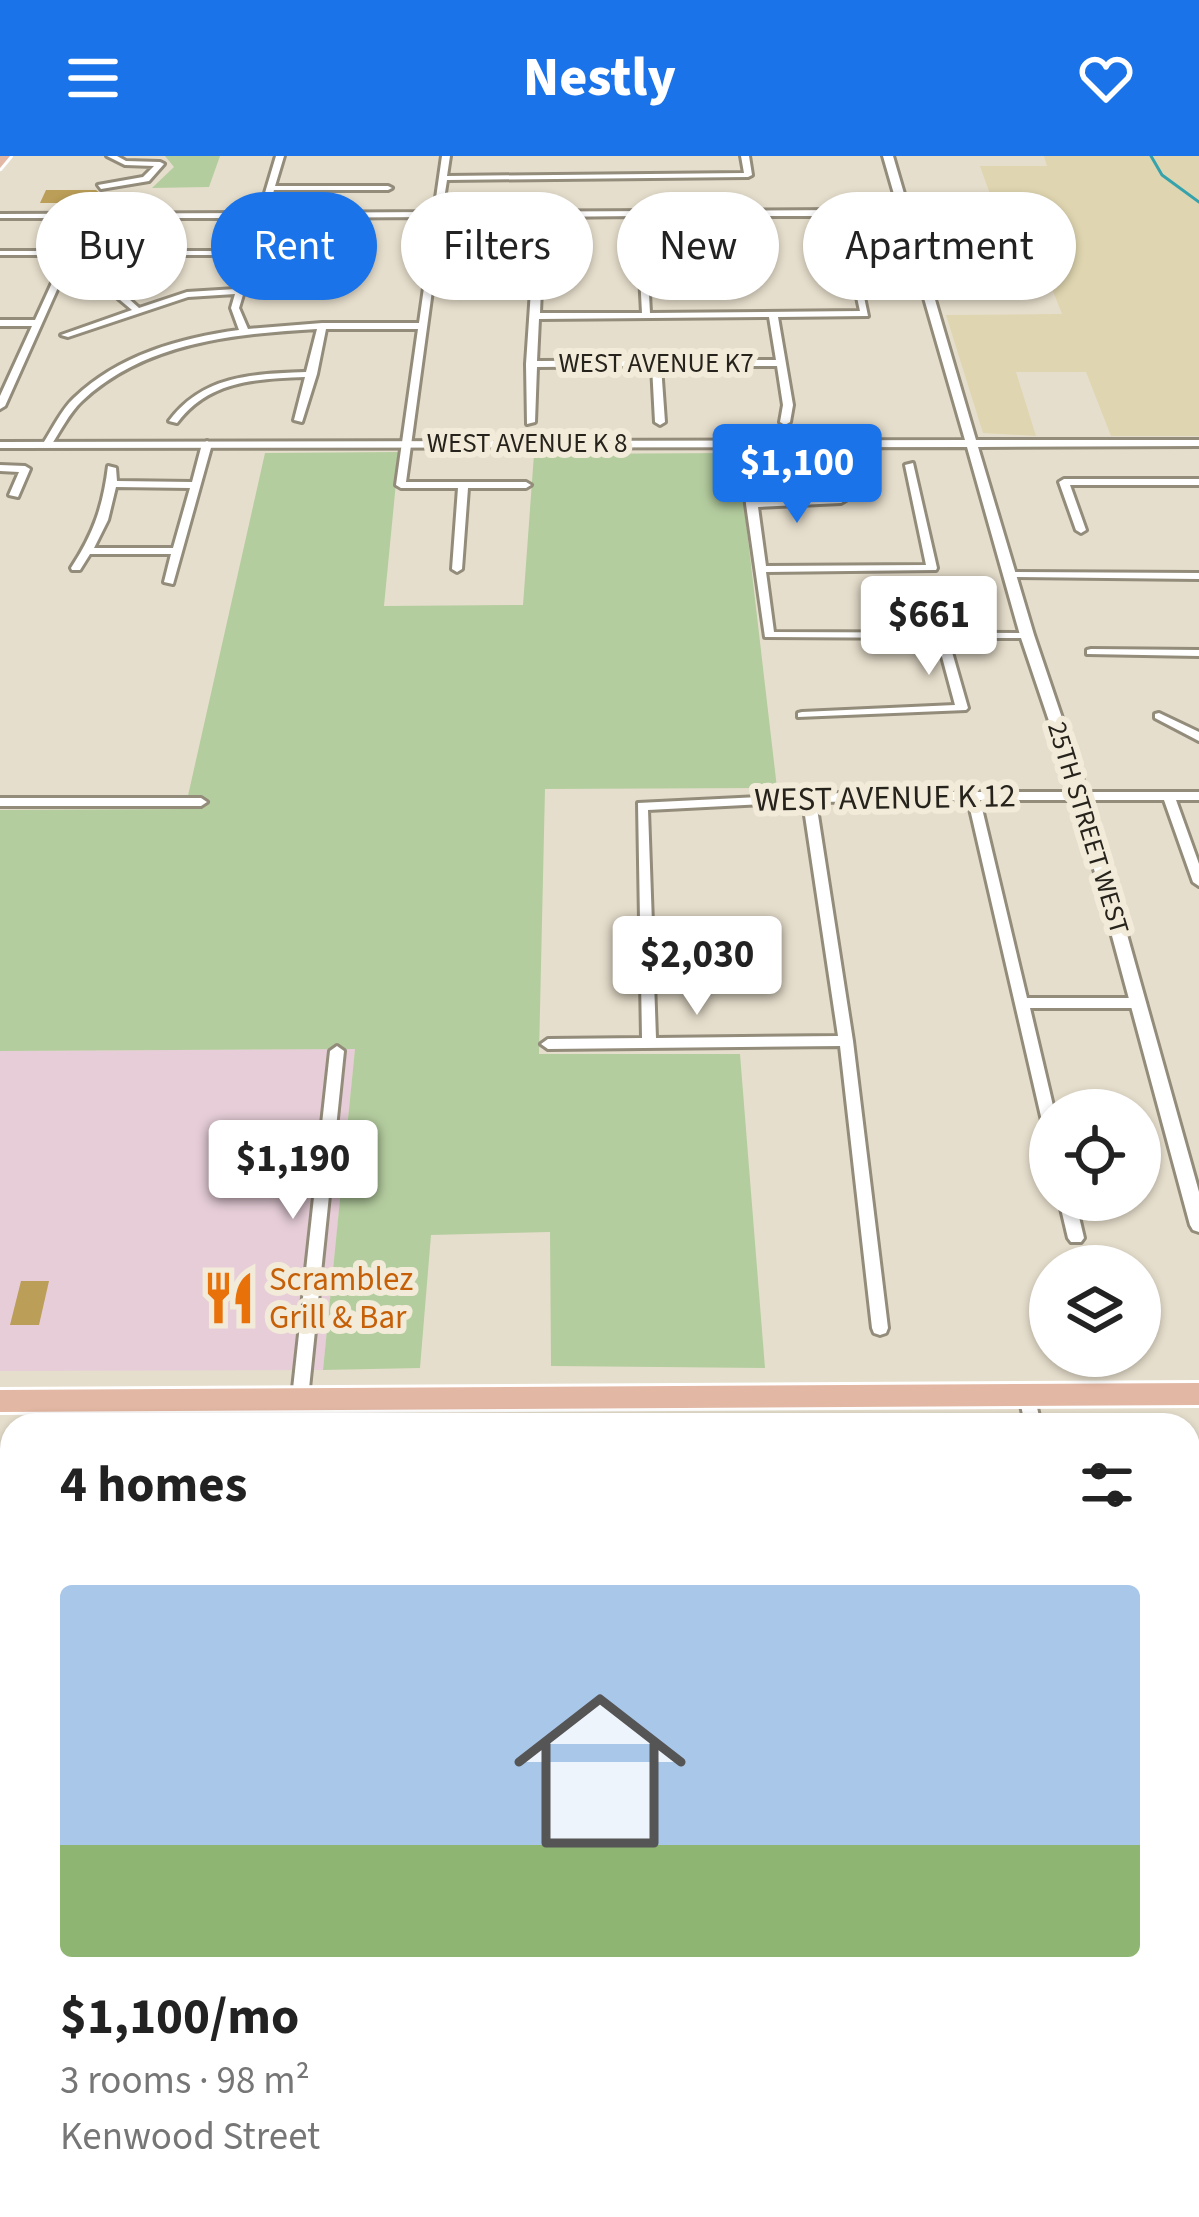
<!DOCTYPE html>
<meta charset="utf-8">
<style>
body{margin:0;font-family:"Source Sans 3",sans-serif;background:#f6f6f6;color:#222;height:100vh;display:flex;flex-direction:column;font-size:45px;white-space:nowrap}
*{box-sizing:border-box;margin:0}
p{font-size:39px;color:#767676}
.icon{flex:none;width:66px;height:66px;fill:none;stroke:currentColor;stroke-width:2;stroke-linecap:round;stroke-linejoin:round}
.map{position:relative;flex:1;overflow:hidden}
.side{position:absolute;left:0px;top:1257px;width:1200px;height:804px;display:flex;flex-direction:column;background:#fff;border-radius:36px 36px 0 0;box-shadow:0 3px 9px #0004}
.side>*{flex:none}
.top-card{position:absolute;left:36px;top:36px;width:1128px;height:108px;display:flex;gap:24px}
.buttons{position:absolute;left:1029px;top:933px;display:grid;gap:24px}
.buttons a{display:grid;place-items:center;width:132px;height:132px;border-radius:50%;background:#fff;box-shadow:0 3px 9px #0004;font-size:60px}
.price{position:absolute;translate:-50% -102px;padding:0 27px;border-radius:12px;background:#fff;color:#222;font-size:39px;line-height:78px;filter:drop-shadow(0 3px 6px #0008)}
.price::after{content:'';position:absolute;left:50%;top:72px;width:36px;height:27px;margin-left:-18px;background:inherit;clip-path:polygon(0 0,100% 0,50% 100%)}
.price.on{background:#1a73e8;color:#fff}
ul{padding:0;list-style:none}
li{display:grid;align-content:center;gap:24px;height:636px;padding:0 60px}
li span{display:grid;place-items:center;height:372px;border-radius:12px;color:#555}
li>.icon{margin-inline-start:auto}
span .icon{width:216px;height:216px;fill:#fffc;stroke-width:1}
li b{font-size:51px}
h2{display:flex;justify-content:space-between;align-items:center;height:144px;padding:0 60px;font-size:51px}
.pill{padding:0 42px;border-radius:54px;background:#fff;box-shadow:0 3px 9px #0004;font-size:42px;line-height:108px}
.pill.on{background:#1a73e8;color:#fff}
header{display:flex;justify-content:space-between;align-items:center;height:156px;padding:0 60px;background:#1a73e8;color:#fff;font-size:54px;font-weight:800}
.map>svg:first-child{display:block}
.commercial{fill:#e6cdd7}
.green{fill:#b4cd9f}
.sand{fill:#dfd5b0}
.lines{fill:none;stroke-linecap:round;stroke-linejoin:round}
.stream{stroke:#36a3ac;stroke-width:3}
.building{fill:#bb9e57}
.minor-casing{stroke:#938c7b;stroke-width:6}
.tertiary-casing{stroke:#938c7b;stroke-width:6}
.primary-casing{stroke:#fff;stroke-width:6}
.minor{fill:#fff;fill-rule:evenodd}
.tertiary{fill:#fff;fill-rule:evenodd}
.primary{fill:#e2b7a3;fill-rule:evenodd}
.labels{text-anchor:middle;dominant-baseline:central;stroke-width:12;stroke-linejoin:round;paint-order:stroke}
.far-street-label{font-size:27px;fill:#26231c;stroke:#f3ebd9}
.street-label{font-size:33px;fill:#26231c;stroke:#f3ebd9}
.food-label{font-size:33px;fill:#c56008;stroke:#f3ebd9;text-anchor:start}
</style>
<header><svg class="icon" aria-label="menu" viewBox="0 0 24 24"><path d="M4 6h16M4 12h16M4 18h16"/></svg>Nestly<svg class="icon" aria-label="heart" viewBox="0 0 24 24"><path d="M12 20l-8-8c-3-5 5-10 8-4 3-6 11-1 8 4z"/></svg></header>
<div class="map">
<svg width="1199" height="2061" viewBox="0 0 1199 2061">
<rect width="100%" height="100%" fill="#e6decc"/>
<!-- commercial -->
<path class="commercial" d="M 355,893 L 323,1214 L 0,1215 L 0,895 Z"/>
<!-- green -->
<g class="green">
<path d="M 165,0 L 220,0 L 209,31 L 152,32 L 174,11 Z"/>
<path d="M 399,296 L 384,450 L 523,449 L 534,298 L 738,297 L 777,632 L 545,633 L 539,898 L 740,898 L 765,1212 L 551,1210 L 550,1076 L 431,1079 L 420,1212 L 323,1214 L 355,893 L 0,895 L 0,654 L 185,653 L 265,297 Z"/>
<path d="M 847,2049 L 1144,2049 L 1147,2061 L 848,2061 Z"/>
</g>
<!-- sand -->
<path class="sand" d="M 1044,0 L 1199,0 L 1199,280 L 1111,280 L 1086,216 L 1016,216 L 1036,280 L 983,277 L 946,159 L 1062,158 L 1041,105 L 991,104 L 982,80 L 921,81 L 914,58 L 997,58 L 980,10 L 1047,10 Z"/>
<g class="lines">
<!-- stream -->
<path class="stream" d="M 1151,0 L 1162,19 L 1199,46"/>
</g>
<!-- building -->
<g class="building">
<path d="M 46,34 L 96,34 L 100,37 L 96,47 L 40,47 Z"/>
<path d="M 21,1125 L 49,1125 L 39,1169 L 10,1169 Z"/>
</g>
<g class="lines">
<defs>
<g id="minor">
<path d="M 107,0 L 117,0 L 126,5 L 160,6 L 164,8 L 149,25 L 101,33 L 98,29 L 143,21 L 154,10 L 125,9 Z"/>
<path d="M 276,0 L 284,0 L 275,30 L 388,30 L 392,32 L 388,34 L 274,34 L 267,57 L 434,56 L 442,0 L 450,0 L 447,20 L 744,17 L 741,0 L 749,0 L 752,19 L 748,21 L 447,24 L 442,56 L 842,54 L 901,55 L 905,57 L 901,59 L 847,60 L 868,160 L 778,161 L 793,249 L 790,266 L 785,269 L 780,266 L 783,249 L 777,210 L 661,210 L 665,266 L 660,269 L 655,266 L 652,210 L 537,211 L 535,266 L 527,268 L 526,208 L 536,61 L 442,61 L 406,326 L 526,326 L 531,329 L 526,332 L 468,332 L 462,413 L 457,416 L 452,413 L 458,332 L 401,332 L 396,329 L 418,173 L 326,173 L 317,218 L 302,266 L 294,264 L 305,221 C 256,223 209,224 177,267 L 169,265 C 203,219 253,218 306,216 L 317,173 C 234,178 145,186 82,245 C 69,257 60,276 50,291 L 42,289 C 52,274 61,254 74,242 C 119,199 180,182 239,174 L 231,152 L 235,138 L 188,141 L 68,181 L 61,179 L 132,154 L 113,138 L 113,134 L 119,134 L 139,152 L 187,136 L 236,133 L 258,62 L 147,62 L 131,95 L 222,95 L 223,97 L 219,99 L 0,99 L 0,95 L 123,95 L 139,62 L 0,62 L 0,58 L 259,57 ZM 637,60 L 642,157 L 540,157 L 544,61 ZM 645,60 L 737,60 L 747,119 L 751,122 L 755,119 L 745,60 L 839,60 L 860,155 L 650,157 ZM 434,61 L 419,167 L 322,167 L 248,173 L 239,152 L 254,102 L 333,102 L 329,127 L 333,130 L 337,127 L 342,100 L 338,98 L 256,97 L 266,62 ZM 769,161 L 776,204 L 537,205 L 539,163 Z"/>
<path d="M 57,116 L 64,118 L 5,250 L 0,253 L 0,240 L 32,170 L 0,170 L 0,164 L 35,164 Z"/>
<path d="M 207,285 L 212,288 L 173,428 L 164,426 L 171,398 L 90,398 L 80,414 L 72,414 L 71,412 C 94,377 103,350 108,310 L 116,312 L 117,325 L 192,326 L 202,288 ZM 116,331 L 190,332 L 173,392 L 94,392 L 108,364 Z"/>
<path d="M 742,286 L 750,288 L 757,345 L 841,341 L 846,344 L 841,347 L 758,351 L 766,410 L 926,409 L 905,309 L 913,307 L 937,412 L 936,414 L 766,416 L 774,476 L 1031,477 L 1031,481 L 1027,482 L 948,482 L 968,552 L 966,554 L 798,561 L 798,557 L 802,556 L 955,549 L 937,482 L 765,481 L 746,348 Z"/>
<path d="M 0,309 L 25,310 L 30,313 L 18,341 L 9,339 L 19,316 L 0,315 Z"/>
<path d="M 1199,323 L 1199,329 L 1070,329 L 1086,374 L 1081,377 L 1076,374 L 1059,326 L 1064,323 Z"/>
<path d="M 1012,416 L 1199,417 L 1199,423 L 1008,421 L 1007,419 Z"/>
<path d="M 1091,493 L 1199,494 L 1199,500 L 1087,498 L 1087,494 Z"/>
<path d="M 1159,557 L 1199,576 L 1199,585 L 1155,562 L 1155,558 Z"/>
<path d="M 973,634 L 978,636 L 1199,636 L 1199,644 L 1176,644 L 1199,708 L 1199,730 L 1193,726 L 1164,644 L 980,644 L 1027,842 L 1139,842 L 1146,847 L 1139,852 L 1030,852 L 1054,954 L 1050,954 L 1050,974 L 1043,969 L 968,644 L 816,646 L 853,885 L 888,1172 L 886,1177 L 880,1179 L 874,1177 L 872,1172 L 840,890 L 548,893 L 541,888 L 548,883 L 642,882 L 638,647 L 861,636 L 968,636 ZM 803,646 L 838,880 L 656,882 L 648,654 Z"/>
<path d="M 0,642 L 201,642 L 207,646 L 201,650 L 0,650 Z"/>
<path d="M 337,890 L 344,895 L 308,1242 L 306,1247 L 300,1249 L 294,1247 L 292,1242 L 330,895 Z"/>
<path d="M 1059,1044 L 1075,1044 L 1084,1082 L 1081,1086 L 1071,1086 L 1068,1082 Z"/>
<path d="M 1027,1232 L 1033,1234 L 1041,1269 L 1025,1269 L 1019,1239 L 1021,1234 Z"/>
<rect x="0" y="1422" width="12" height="16"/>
<rect x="0" y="1740" width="12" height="20"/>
<path d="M 12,1871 L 12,1938 L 8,1952 L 0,1955 L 0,1889 L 5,1875 Z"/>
</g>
<path id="tertiary" d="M 883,0 L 893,0 L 976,284 L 1199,284 L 1199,290 L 978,291 L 1034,479 L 1088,639 L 1199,1036 L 1199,1076 L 1193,1074 L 1190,1069 L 1074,639 L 1020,479 L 967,291 L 0,292 L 0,286 L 965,284 Z"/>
<g id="primary">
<path d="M 0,0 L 10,0 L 0,12 Z"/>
<path d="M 1199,1227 L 1199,1249 L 0,1256 L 0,1234 Z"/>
</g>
</defs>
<!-- minor casing -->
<use href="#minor" class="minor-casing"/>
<!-- tertiary casing -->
<use href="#tertiary" class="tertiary-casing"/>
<!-- primary casing -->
<use href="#primary" class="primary-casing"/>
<!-- minor -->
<use href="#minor" class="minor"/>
<!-- tertiary -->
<use href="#tertiary" class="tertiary"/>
<!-- primary -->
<use href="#primary" class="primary"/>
</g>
<!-- icons -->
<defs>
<symbol id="restaurant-bare" viewBox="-9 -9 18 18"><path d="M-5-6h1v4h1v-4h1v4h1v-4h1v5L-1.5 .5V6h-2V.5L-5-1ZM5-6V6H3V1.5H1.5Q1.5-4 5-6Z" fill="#e8710a" stroke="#f3ebd9" stroke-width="2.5" paint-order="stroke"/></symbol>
</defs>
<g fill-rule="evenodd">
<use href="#restaurant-bare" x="191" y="1104" width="76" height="76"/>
</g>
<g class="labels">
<!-- far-street labels -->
<g class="far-street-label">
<text x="656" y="207">WEST AVENUE K7</text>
<text x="527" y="287">WEST AVENUE K 8</text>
<text transform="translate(1088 672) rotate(73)">25TH STREET WEST</text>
</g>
<!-- street labels -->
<g class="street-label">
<text transform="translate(885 642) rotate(-1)">WEST AVENUE K 12</text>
</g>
<!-- food labels -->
<g class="food-label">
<text x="269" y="1123">Scramblez<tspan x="269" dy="38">Grill &amp; Bar</tspan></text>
</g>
</g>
</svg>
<div class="buttons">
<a><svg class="icon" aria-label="locate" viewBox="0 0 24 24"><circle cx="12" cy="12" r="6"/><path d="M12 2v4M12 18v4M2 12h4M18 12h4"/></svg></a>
<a><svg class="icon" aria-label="layers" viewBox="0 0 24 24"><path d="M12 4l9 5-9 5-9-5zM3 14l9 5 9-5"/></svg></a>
</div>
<b class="price on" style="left:797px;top:370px">$1,100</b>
<b class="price" style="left:929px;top:522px">$661</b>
<b class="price" style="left:697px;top:862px">$2,030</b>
<b class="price" style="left:293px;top:1066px">$1,190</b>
<div class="top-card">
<a class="pill">Buy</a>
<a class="pill on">Rent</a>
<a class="pill">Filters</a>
<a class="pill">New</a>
<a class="pill">Apartment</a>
</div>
<section class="side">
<h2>4 homes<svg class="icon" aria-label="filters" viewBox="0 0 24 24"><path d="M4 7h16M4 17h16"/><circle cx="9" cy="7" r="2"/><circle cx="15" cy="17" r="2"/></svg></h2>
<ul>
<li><span style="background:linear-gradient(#a9c7e8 70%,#8fb573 0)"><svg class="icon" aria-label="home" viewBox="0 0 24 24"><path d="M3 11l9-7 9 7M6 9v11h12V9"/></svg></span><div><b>$1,100/mo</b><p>3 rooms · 98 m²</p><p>Kenwood Street</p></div></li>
</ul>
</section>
</div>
